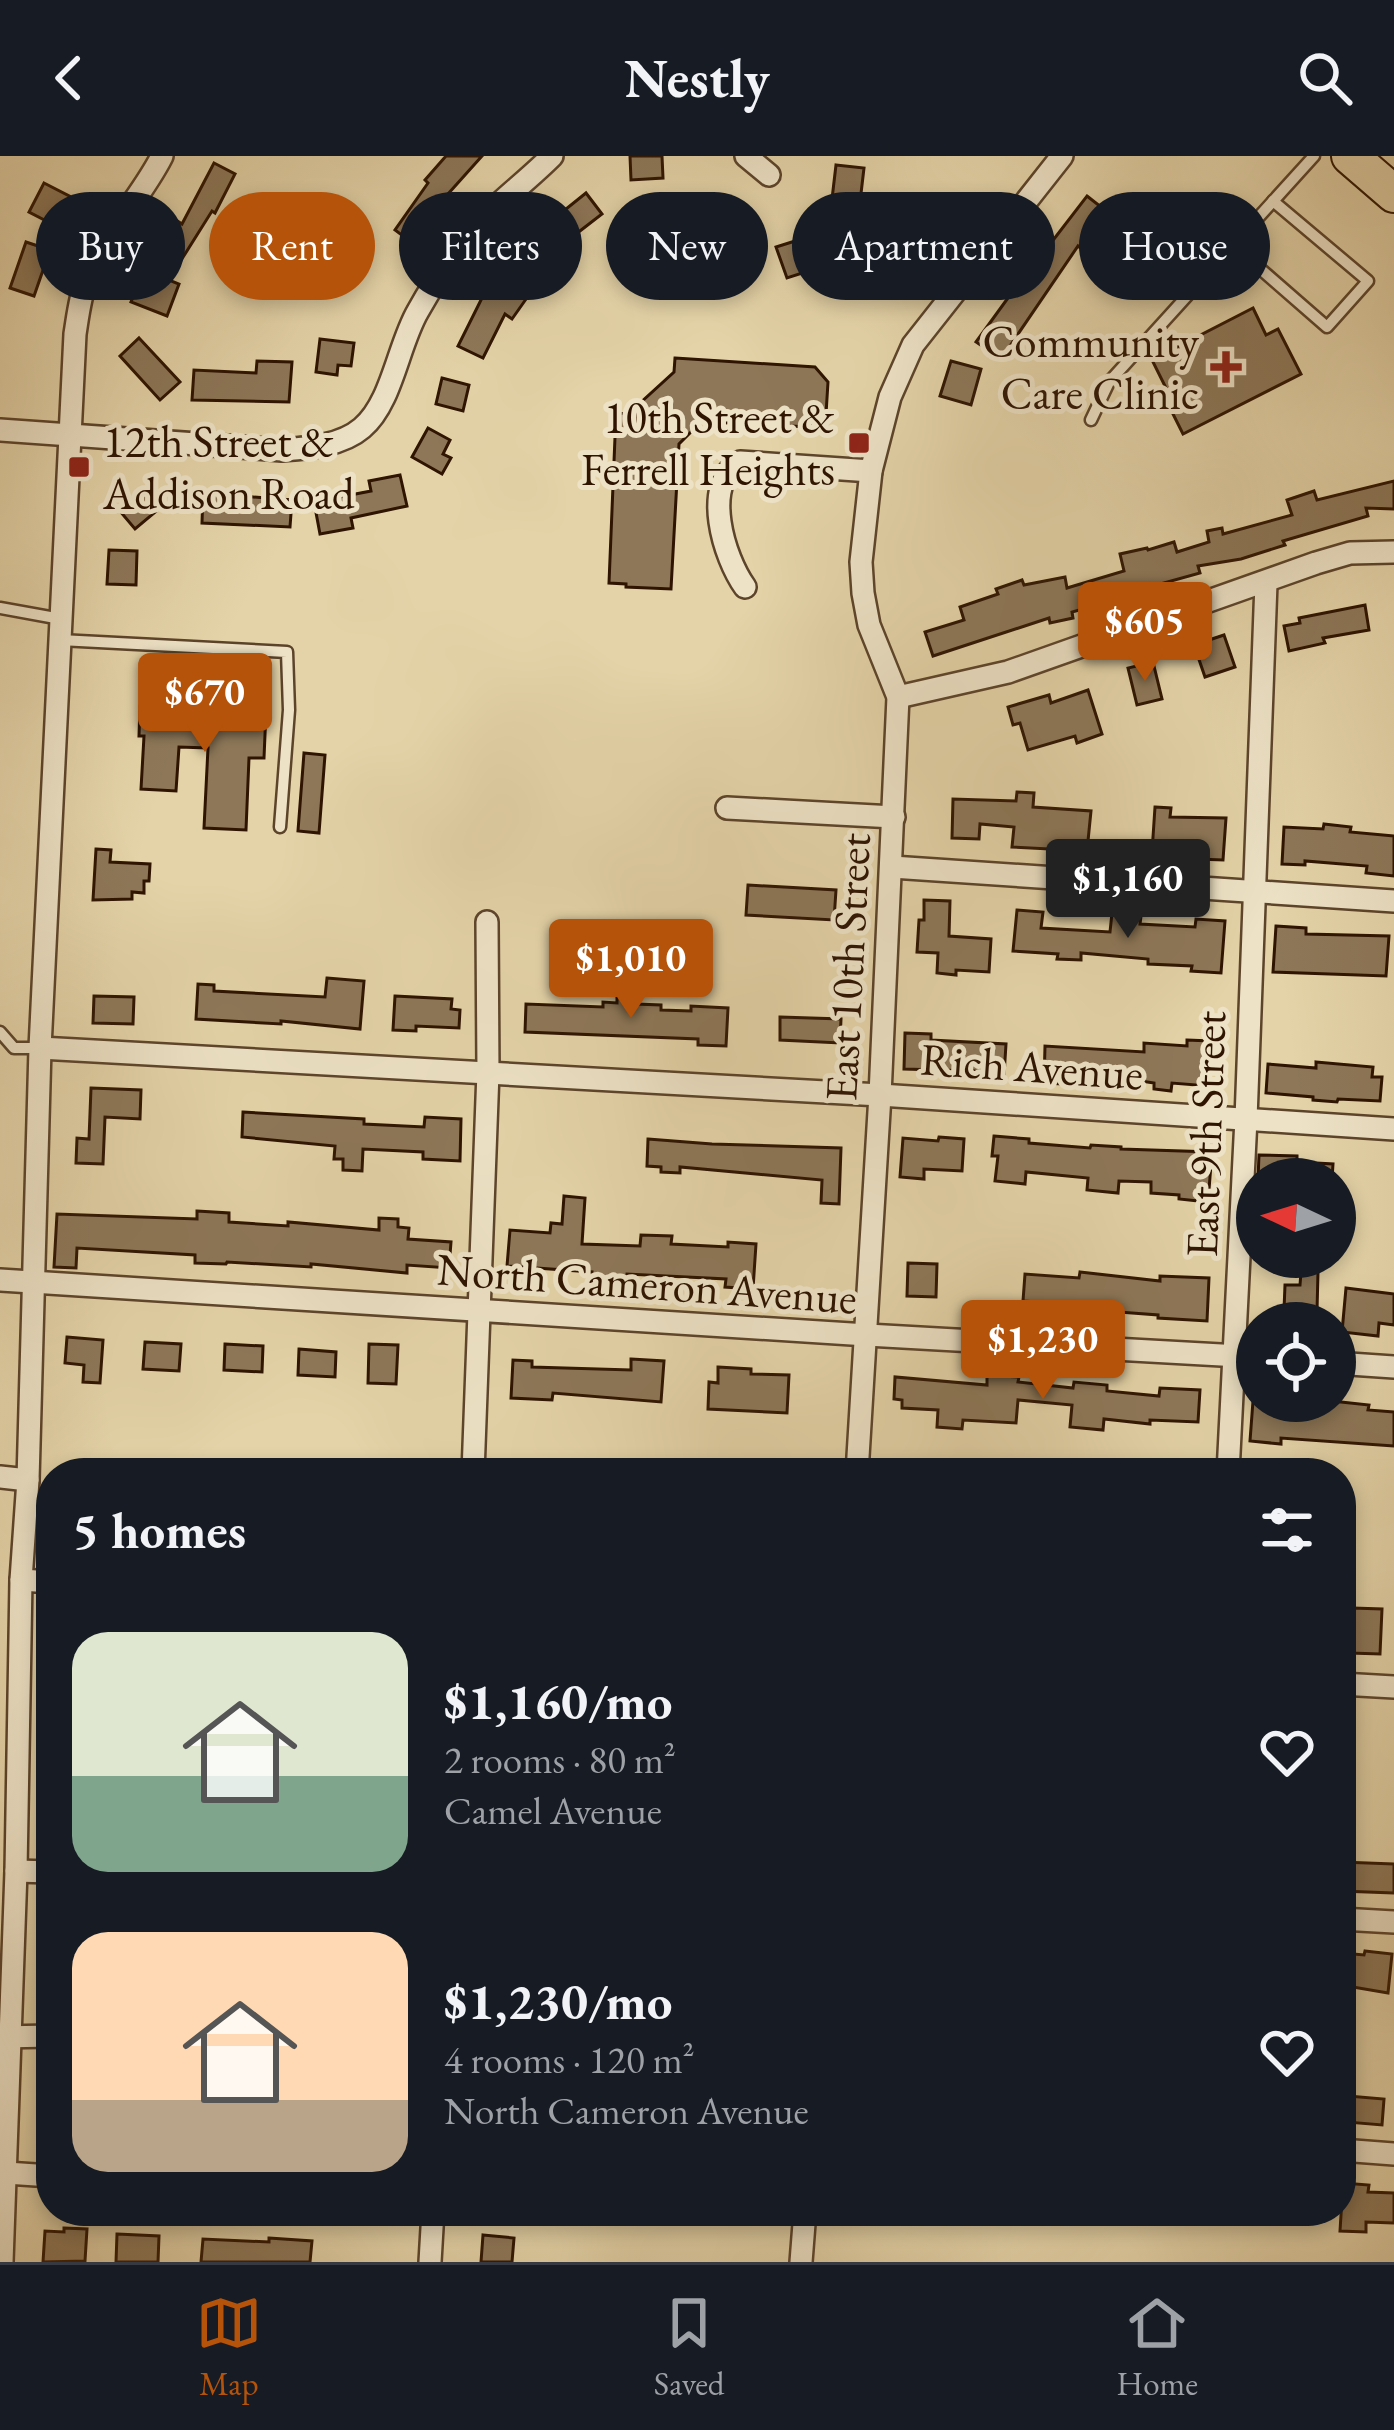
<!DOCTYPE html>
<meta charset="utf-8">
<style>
body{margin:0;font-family:"EB Garamond",serif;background:#242831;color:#f1f3f6;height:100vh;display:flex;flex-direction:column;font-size:45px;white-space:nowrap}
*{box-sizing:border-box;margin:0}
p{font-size:39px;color:#9ea1a6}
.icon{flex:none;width:66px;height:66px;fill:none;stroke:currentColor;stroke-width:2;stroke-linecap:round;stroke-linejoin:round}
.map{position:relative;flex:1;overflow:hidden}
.side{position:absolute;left:36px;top:1302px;width:1320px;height:768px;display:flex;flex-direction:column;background:#171b24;border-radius:48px;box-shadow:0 6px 18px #0003}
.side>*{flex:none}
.guide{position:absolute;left:36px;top:36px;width:1323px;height:108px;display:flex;gap:24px}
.needle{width:78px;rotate:274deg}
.tools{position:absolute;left:1236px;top:1002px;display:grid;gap:24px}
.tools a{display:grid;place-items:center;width:120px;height:120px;border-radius:50%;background:#171b24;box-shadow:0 6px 18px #0003;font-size:60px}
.price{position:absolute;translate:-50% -102px;padding:0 27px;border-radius:12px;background:#b45309;color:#fff;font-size:39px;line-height:78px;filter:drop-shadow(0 3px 6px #0008)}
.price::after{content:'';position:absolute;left:50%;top:72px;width:36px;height:27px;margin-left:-18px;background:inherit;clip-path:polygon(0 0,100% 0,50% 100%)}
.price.selected{background:#222;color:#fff}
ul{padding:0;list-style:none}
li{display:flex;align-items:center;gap:36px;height:300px;padding:0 36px}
li span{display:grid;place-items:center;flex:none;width:336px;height:240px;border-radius:36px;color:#555}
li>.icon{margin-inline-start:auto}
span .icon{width:144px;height:144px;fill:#fffc;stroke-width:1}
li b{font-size:51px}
h2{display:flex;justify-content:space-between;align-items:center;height:144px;padding:0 36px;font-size:51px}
.tag{padding:0 42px;border-radius:54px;background:#171b24;box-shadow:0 6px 18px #0003;font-size:42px;line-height:108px}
.tag.selected{background:#b45309;color:#fff}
header{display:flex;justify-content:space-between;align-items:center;height:156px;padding:0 36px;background:#171b24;font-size:54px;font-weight:700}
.menu{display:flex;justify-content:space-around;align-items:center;height:168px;border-top:3px solid #363941;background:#171b24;font-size:33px;color:#9ea1a6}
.menu a{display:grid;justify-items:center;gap:6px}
.menu .selected{color:#b45309}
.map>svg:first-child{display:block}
.building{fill:#8d7758;stroke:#2e1401;stroke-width:3}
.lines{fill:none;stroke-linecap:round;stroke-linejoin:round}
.service-casing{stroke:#5c442b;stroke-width:15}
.minor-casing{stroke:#5c442b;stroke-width:26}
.primary-casing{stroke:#2e1401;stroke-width:40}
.service{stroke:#ede2c6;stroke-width:10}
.minor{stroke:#ede2c6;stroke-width:21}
.primary{stroke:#e4d3a8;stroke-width:36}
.poi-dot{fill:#8f2418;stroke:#ede2c6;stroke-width:4.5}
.labels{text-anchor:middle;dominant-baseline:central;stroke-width:10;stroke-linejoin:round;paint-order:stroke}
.poi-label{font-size:45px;fill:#2e1401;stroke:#ede2c6;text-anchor:end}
.street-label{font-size:45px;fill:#2e1401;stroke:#ede2c6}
</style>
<header><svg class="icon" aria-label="back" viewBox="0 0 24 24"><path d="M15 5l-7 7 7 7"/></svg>Nestly<svg class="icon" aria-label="search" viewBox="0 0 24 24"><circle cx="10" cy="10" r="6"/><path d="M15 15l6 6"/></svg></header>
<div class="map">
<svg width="1394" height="2106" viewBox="0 0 1394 2106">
<rect width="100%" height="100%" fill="#e4d3a8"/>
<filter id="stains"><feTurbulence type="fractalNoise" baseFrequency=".00167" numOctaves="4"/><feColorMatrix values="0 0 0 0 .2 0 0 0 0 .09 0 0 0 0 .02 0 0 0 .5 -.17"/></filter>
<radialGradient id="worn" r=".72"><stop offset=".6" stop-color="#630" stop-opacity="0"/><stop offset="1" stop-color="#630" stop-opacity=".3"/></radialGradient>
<!-- building -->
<g class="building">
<path d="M 446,0 L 482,0 L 439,48 L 411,86 L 395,74 L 428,27 L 425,24 Z"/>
<path d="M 630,0 L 662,0 L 663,22 L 631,24 Z"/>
<path d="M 214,7 L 235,18 L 215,57 L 212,55 L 180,106 L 158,91 L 176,64 L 182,68 Z"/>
<path d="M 836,9 L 864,12 L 860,46 L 832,43 Z"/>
<path d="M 44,27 L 75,43 L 60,72 L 29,56 Z"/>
<path d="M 586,37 L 602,58 L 576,78 L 561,57 Z"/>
<path d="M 1087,40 L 1110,58 L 1083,94 L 1078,90 L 1001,203 L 976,186 L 1042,95 L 1044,96 Z"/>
<path d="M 701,64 L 727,81 L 725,85 L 741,99 L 729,113 L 687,84 Z"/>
<path d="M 540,75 L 562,93 L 528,134 L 531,136 L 512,163 L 505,158 L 483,202 L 458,190 L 482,142 L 476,138 L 486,124 L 495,130 Z"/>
<path d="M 808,81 L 818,112 L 787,122 L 776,91 Z"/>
<path d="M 26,86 L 50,94 L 34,140 L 10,132 Z"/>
<path d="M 144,114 L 179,128 L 167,160 L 131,146 Z"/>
<path d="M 1253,152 L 1266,179 L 1278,173 L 1301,218 L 1183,278 L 1161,234 L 1166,232 L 1152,204 Z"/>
<path d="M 139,182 L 180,226 L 160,244 L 120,200 Z"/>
<path d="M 320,183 L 354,187 L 351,210 L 338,209 L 337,219 L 316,216 Z"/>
<path d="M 675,202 L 815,211 L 828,226 L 826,258 L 812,271 L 701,266 L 679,288 L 671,433 L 626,431 L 626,428 L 609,427 L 616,257 L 628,258 L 674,216 Z"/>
<path d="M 257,205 L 292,206 L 289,246 L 192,244 L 194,214 L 256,217 Z"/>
<path d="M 951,205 L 981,213 L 971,249 L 940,240 Z"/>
<path d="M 442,222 L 469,229 L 463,255 L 436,248 Z"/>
<path d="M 428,272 L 450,284 L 443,298 L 451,302 L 442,318 L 412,301 Z"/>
<path d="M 400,319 L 407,350 L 351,362 L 353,372 L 320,378 L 314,346 L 371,335 L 369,325 Z"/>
<path d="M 1394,325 L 1394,353 L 1366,352 L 1368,360 L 1283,385 L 1285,389 L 1241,403 L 1198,410 L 1200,417 L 1117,440 L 1118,443 L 1072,456 L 1073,462 L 1050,467 L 1049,462 L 933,500 L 925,476 L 964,464 L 960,451 L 998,438 L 996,433 L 1022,424 L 1024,429 L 1065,421 L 1067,432 L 1124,415 L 1120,398 L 1147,392 L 1148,394 L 1174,386 L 1177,396 L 1209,386 L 1207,375 L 1222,372 L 1223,378 L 1292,359 L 1287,344 L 1314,335 L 1317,344 Z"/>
<path d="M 145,333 L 160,352 L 135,373 L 119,354 Z"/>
<path d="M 203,337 L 292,344 L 290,371 L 202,367 Z"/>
<path d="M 109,394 L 137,395 L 136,429 L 107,428 Z"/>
<path d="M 1365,449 L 1369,474 L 1323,482 L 1325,487 L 1289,495 L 1284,470 L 1300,467 L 1299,462 Z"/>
<path d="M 1224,479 L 1235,511 L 1205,521 L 1194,489 Z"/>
<path d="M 1153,506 L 1162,543 L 1137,549 L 1128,512 Z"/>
<path d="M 1088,534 L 1102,578 L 1077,587 L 1075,580 L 1028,594 L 1020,567 L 1013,569 L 1008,551 L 1049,539 L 1051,547 Z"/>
<path d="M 140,550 L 266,555 L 264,602 L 249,602 L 246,674 L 204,672 L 208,592 L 179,591 L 176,635 L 141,633 L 144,580 L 139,580 Z"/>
<path d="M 304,597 L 325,599 L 319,677 L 298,675 Z"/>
<path d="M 1017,636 L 1034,637 L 1033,651 L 1091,655 L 1087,695 L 1012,691 L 1014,671 L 980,668 L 979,683 L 952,682 L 953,643 L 1016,645 Z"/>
<path d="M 1155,651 L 1171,652 L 1170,661 L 1226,662 L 1223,704 L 1197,703 L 1197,698 L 1152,696 Z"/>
<path d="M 1324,668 L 1351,671 L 1350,676 L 1394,680 L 1394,720 L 1366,717 L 1367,710 L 1305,705 L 1305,709 L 1282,708 L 1284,671 L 1323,673 Z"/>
<path d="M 96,693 L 111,694 L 110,706 L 150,708 L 149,725 L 144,725 L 144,737 L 132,736 L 132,743 L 93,744 Z"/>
<path d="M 748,729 L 836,734 L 834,764 L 746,759 Z"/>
<path d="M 924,744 L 950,745 L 949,780 L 991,783 L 989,816 L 956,814 L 956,819 L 937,817 L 938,797 L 917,796 L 919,764 L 924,764 Z"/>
<path d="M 1017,754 L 1043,756 L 1041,772 L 1110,776 L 1112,757 L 1141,760 L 1140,768 L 1195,771 L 1196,763 L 1225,765 L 1221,817 L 1191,815 L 1192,810 L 1148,808 L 1148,803 L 1081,797 L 1081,804 L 1057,803 L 1058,798 L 1013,795 Z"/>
<path d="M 1276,770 L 1306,772 L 1306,778 L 1389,780 L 1386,820 L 1273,816 Z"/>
<path d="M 327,822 L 364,825 L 360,873 L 281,865 L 281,868 L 196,863 L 198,828 L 214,829 L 214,835 L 325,841 Z"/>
<path d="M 617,839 L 636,840 L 636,848 L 661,849 L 661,854 L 691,855 L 691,850 L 728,852 L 726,890 L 698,889 L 698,883 L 525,876 L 526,848 L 603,851 L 603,846 L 617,847 Z"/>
<path d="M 94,840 L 134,841 L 133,868 L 93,867 Z"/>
<path d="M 395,840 L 452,843 L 451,853 L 460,854 L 459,872 L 416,870 L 416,875 L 393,874 Z"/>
<path d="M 780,861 L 841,863 L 840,887 L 780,884 Z"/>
<path d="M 905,877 L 931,878 L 931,884 L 1006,888 L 1004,920 L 974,918 L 974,915 L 904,913 Z"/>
<path d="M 1187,884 L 1210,885 L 1208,930 L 1172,927 L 1171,935 L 1154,933 L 1154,927 L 1141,925 L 1084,921 L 1084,929 L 1044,927 L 1045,890 L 1144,896 L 1144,887 L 1187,890 Z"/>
<path d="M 1316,906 L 1373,911 L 1372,921 L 1382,921 L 1380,945 L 1338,943 L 1337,946 L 1313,944 L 1313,941 L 1266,937 L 1268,908 L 1316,912 Z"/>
<path d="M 91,932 L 141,934 L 140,963 L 105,961 L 103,1008 L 76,1007 L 77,982 L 89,983 Z"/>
<path d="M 243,956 L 364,963 L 364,968 L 424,971 L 425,961 L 461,963 L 460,1005 L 423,1003 L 423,996 L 363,993 L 362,1015 L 343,1014 L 343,1003 L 334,1003 L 335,990 L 242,981 Z"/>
<path d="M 994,980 L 1029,983 L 1029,987 L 1090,992 L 1091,989 L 1121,991 L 1121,993 L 1212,996 L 1208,1046 L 1179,1043 L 1179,1039 L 1151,1037 L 1151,1026 L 1119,1025 L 1118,1037 L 1087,1034 L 1088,1022 L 1026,1016 L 1025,1028 L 995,1025 L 998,1000 L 992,1000 Z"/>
<path d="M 939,981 L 964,983 L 962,1015 L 924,1013 L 924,1023 L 900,1021 L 903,982 L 938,985 Z"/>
<path d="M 648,983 L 712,988 L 841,992 L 839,1048 L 821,1047 L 822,1024 L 680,1011 L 680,1017 L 661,1016 L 661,1011 L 647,1010 Z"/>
<path d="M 1259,999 L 1297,1000 L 1297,1006 L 1333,1008 L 1332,1023 L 1258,1023 Z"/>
<path d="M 564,1040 L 585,1042 L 582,1088 L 640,1090 L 641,1079 L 672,1080 L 671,1088 L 728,1091 L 728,1086 L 756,1088 L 753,1133 L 725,1131 L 726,1123 L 627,1118 L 626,1126 L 592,1124 L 592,1116 L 507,1110 L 510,1074 L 550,1077 L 551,1067 L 562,1068 Z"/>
<path d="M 197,1055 L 229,1057 L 229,1066 L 288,1070 L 288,1066 L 379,1074 L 379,1062 L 398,1063 L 398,1071 L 409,1072 L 408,1083 L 451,1086 L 449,1112 L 407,1109 L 407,1117 L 311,1108 L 311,1111 L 227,1106 L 226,1108 L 195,1107 L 195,1099 L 77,1092 L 76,1112 L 54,1111 L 57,1058 L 197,1063 Z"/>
<path d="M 908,1107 L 937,1108 L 936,1141 L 907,1140 Z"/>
<path d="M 1080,1116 L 1160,1125 L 1160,1120 L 1209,1122 L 1207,1165 L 1158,1162 L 1158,1159 L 1106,1155 L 1106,1158 L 1077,1157 L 1078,1149 L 1023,1145 L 1025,1118 L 1079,1122 Z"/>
<path d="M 1301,1116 L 1318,1116 L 1317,1155 L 1284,1154 L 1285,1129 L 1300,1129 Z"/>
<path d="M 1346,1132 L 1394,1138 L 1394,1169 L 1379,1167 L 1378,1180 L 1342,1176 Z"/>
<path d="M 67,1181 L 103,1184 L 100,1227 L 83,1226 L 84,1209 L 65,1207 Z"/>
<path d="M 145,1186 L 181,1188 L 179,1215 L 143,1213 Z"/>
<path d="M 225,1188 L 263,1190 L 262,1216 L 224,1214 Z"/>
<path d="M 369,1188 L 398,1189 L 396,1228 L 368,1227 Z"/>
<path d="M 299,1193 L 336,1196 L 335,1221 L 298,1219 Z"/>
<path d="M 631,1203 L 664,1205 L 661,1246 L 553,1237 L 552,1244 L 511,1242 L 513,1204 L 532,1205 L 532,1211 L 631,1214 Z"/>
<path d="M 718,1211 L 751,1213 L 751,1218 L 789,1219 L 787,1257 L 708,1253 L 709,1226 L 718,1227 Z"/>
<path d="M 987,1219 L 1019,1221 L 1018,1226 L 1073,1232 L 1074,1226 L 1107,1229 L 1107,1235 L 1159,1240 L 1160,1232 L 1200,1234 L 1198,1266 L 1150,1264 L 1150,1268 L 1104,1263 L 1103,1274 L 1070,1271 L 1072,1249 L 1018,1244 L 1016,1267 L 963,1264 L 962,1273 L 937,1271 L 938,1254 L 902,1252 L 902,1244 L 894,1243 L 895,1221 L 987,1229 Z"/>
<path d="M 1253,1245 L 1309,1249 L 1309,1245 L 1341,1246 L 1369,1249 L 1368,1254 L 1394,1256 L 1394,1290 L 1281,1282 L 1281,1288 L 1250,1285 Z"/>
<path d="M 1352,1452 L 1382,1453 L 1380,1498 L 1350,1497 Z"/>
<path d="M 1341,1706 L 1394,1708 L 1394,1737 L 1341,1735 Z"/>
<path d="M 1365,1795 L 1392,1798 L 1388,1837 L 1341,1829 L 1341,1797 L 1364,1799 Z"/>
<path d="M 1348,1940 L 1384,1943 L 1382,1969 L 1346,1966 Z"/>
<path d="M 1343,2027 L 1369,2029 L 1368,2036 L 1394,2037 L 1394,2067 L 1366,2066 L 1366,2076 L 1340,2075 Z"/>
<path d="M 64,2072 L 87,2073 L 85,2105 L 43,2106 L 45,2075 L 64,2076 Z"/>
<path d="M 117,2078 L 159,2080 L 158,2106 L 116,2106 Z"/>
<path d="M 483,2079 L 514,2082 L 512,2106 L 481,2106 Z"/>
<path d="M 269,2082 L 312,2085 L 310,2106 L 201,2106 L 203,2083 L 269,2086 Z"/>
</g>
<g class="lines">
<defs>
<g id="service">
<path d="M 1233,89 L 1327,171 L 1368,125 L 1273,45"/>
<path d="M 1091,264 L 1109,226 L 1314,0"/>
<path d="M 0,452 L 61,463"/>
<path d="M 60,484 L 287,496 L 289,554 L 280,671"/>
<path d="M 0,876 L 14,892 L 40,892"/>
</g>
<g id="minor">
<path d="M 746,0 L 769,19"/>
<path d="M 0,274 L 282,294 C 308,292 341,290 362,272 C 392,247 398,189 418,155 C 436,123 458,89 483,63 C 505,41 530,22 552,0"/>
<path d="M 745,431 C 724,402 701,328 740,306 L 871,315"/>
<path d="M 898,541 L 1008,516 L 1316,407 L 1350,397 L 1394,396"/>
<path d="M 727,652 L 894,661"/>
<path d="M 892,711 L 1394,745"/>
<path d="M 40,892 L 880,939 L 1394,973"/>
<path d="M 0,1124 L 867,1179 L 1257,1201"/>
<path d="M 1335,1207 L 1394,1211"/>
<path d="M 473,1317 L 488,916 L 487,766"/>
<path d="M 857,1317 L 880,939 L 898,541 L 869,469 L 863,437 L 861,406 L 871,315 L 890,241 L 913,189 L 1062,0"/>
<path d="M 1228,1317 L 1246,963 L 1266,427"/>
<path d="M 0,1321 L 28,1324"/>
<path d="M 21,1424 L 51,1426"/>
<path d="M 1341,1528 L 1394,1531"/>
<path d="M 16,1715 L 51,1716"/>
<path d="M 1341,1763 L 1394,1766"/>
<path d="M 1,1881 L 51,1880"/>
<path d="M 1341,1994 L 1394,1998"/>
<path d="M 6,2017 L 51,2020"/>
<path d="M 2,2106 L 16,1715 L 21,1424 L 28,1324 L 40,892 L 75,178 C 78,159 80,140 87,122 C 105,77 141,42 162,0"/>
<path d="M 430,2106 L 433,2055"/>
<path d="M 801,2106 L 805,2055"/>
</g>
<path id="primary" d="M 1350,0 L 1394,38"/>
</defs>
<!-- service casing -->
<use href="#service" class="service-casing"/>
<!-- minor casing -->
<use href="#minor" class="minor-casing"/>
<!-- primary casing -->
<use href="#primary" class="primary-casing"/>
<!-- service -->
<use href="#service" class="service"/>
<!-- minor -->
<use href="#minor" class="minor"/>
<!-- primary -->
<use href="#primary" class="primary"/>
</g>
<!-- markers -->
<g class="poi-dot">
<path d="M1220 193h12v12h12v12h-12v12h-12v-12h-12v-12h12z"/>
<rect x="847" y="275" width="24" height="24" rx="6"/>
<rect x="67" y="299" width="24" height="24" rx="6"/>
</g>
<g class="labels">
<!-- poi labels -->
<g class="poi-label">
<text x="1199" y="185">Community<tspan x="1199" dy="52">Care Clinic</tspan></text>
<text x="835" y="261">10th Street &amp;<tspan x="835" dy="52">Ferrell Heights</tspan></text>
<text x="103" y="285" text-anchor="start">12th Street &amp;<tspan x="103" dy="52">Addison Road</tspan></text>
</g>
<!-- street labels -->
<g class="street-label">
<text transform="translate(847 811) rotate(-87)">East 10th Street</text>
<text transform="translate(1032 910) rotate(4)">Rich Avenue</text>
<text transform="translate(1205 978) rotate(-88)">East 9th Street</text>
<text transform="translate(647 1127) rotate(4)">North Cameron Avenue</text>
</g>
</g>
<rect width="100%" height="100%" filter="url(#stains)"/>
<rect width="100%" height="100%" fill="url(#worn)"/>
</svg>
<div class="tools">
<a><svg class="needle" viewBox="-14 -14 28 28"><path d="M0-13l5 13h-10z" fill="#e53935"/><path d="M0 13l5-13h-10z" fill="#9ea1a6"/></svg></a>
<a><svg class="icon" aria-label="locate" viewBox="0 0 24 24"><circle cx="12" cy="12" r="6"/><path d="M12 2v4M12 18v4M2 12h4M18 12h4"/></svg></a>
</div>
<b class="price" style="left:1145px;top:528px">$605</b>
<b class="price" style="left:205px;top:599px">$670</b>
<b class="price selected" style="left:1128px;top:785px">$1,160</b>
<b class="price" style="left:631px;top:865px">$1,010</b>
<b class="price" style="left:1043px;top:1246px">$1,230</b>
<div class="guide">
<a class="tag">Buy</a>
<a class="tag selected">Rent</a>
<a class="tag">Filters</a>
<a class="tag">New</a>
<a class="tag">Apartment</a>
<a class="tag">House</a>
</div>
<section class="side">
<h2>5 homes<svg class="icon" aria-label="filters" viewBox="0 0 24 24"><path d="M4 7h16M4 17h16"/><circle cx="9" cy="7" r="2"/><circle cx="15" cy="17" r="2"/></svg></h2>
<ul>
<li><span style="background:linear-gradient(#dfe7d0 60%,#7fa58c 0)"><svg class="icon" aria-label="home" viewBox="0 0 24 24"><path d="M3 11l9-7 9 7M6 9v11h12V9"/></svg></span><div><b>$1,160/mo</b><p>2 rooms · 80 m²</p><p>Camel Avenue</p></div><svg class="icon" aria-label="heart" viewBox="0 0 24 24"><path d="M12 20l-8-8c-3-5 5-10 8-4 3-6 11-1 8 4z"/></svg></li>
<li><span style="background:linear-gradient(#ffd9b3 70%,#b9a48a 0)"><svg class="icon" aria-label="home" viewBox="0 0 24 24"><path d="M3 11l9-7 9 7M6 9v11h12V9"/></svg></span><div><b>$1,230/mo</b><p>4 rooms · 120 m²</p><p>North Cameron Avenue</p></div><svg class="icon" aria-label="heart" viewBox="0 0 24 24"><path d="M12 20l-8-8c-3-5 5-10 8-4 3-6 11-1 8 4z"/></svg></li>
</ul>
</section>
</div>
<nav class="menu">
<a class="selected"><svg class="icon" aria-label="map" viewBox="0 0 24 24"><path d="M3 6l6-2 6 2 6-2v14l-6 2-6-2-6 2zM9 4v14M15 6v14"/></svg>Map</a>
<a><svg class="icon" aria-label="saved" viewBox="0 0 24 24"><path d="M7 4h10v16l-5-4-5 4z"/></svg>Saved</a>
<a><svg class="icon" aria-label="home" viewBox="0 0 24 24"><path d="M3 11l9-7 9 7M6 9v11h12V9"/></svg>Home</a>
</nav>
